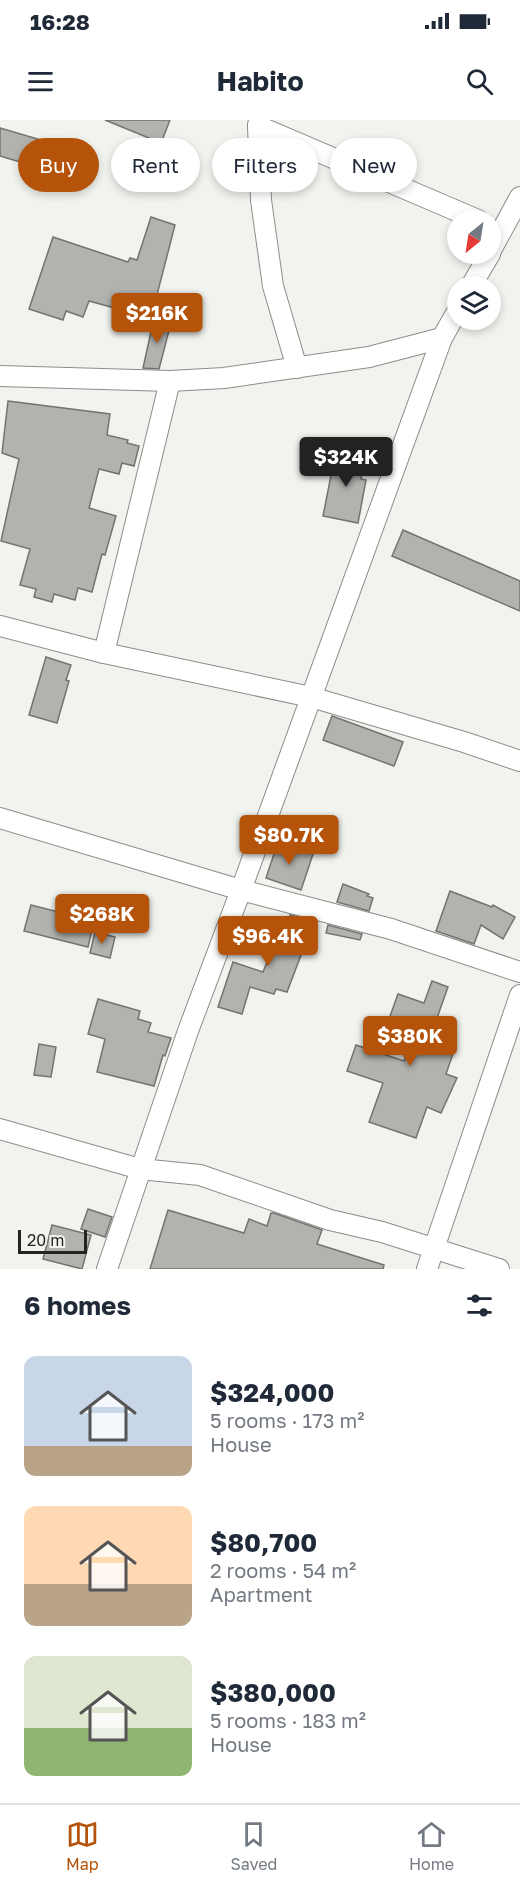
<!DOCTYPE html>
<meta charset="utf-8">
<style>
body{margin:0;font-family:"Golos Text",sans-serif;background:#f2f2f3;color:#1f2937;height:100vh;display:flex;flex-direction:column;font-size:22px;white-space:nowrap}
*{box-sizing:border-box;margin:0}
p{font-size:20px;color:#747a83}
.icon{flex:none;width:33px;height:33px;fill:none;stroke:currentColor;stroke-width:2;stroke-linecap:round;stroke-linejoin:round}
.map{position:relative;height:1149px;overflow:hidden}
.panel{display:flex;flex-direction:column;background:#fff;flex:1}
.panel>*{flex:none}
.banner{position:absolute;left:18px;top:18px;width:484px;height:54px;display:flex;gap:12px}
.needle{width:39px;rotate:210deg}
.fabs{position:absolute;left:447px;top:90px;display:grid;gap:12px}
.fabs a{display:grid;place-items:center;width:54px;height:54px;border-radius:50%;background:#fff;box-shadow:0 3px 9px #0003;font-size:30px}
.scale{position:absolute;left:18px;bottom:15px;width:69px;box-sizing:border-box;padding-left:6px;border:3px solid #242523;border-top:0;font-size:16px;line-height:21px;white-space:nowrap;color:#242523;-webkit-text-stroke:4px #f1f3ee;paint-order:stroke}
.price{position:absolute;translate:-50% -51px;padding:0 14px;border-radius:6px;background:#b45309;color:#fff;font-size:20px;line-height:39px;filter:drop-shadow(0 2px 3px #0008)}
.price::after{content:'';position:absolute;left:50%;top:36px;width:18px;height:14px;margin-left:-9px;background:inherit;clip-path:polygon(0 0,100% 0,50% 100%)}
.price.selected{background:#222;color:#fff}
ul{padding:0;list-style:none}
li{display:flex;align-items:center;gap:18px;height:150px;padding:0 24px}
li span{display:grid;place-items:center;flex:none;width:168px;height:120px;border-radius:12px;color:#555}
li>.icon{margin-inline-start:auto}
span .icon{width:72px;height:72px;fill:#fffc;stroke-width:1}
li b{font-size:26px}
h2{display:flex;justify-content:space-between;align-items:center;height:72px;padding:0 24px;font-size:26px}
.tag{padding:0 21px;border-radius:27px;background:#fff;box-shadow:0 3px 9px #0003;font-size:21px;line-height:54px}
.tag.selected{background:#b45309;color:#fff}
.status{display:flex;justify-content:space-between;align-items:center;height:42px;padding:0 30px;background:#fff;direction:ltr}
.status svg{height:16px;fill:currentColor}
header{display:flex;justify-content:space-between;align-items:center;height:78px;padding:0 24px;background:#fff;font-size:27px;font-weight:700}
.dock{display:flex;justify-content:space-around;align-items:center;height:84px;border-top:2px solid #e0e1e3;background:#fff;font-size:16px;color:#747a83}
.dock a{display:grid;justify-items:center;gap:3px}
.dock .selected{color:#b45309}
.map>svg:first-child{display:block}
.building{fill:#b2b3af;stroke:#737470;stroke-width:1.5}
.lines{fill:none;stroke-linecap:round;stroke-linejoin:round}
.minor-casing{stroke:#8c8d89;stroke-width:22}
.minor{stroke:#fff;stroke-width:20}
</style>
<div class="status"><b>16:28</b><svg viewBox="0 0 49 12"><path d="M0 12V9h3v3zM5 12V6h3v6zM10 12V3h3v9zM15 12V0h3v12zM26 1h20v11H26zM47 4h2v5h-2z"/></svg></div>
<header><svg class="icon" aria-label="menu" viewBox="0 0 24 24"><path d="M4 6h16M4 12h16M4 18h16"/></svg>Habito<svg class="icon" aria-label="search" viewBox="0 0 24 24"><circle cx="10" cy="10" r="6"/><path d="M15 15l6 6"/></svg></header>
<div class="map">
<svg width="520" height="1149" viewBox="0 0 520 1149">
<rect width="100%" height="100%" fill="#f1f3ee"/>
<!-- building -->
<g class="building">
<path d="M 105,0 L 170,0 L 161,23 Z"/>
<path d="M 0,8 L 41,20 L 33,46 L 0,36 Z"/>
<path d="M 151,97 L 175,105 L 151,198 L 89,181 L 83,197 L 66,191 L 63,200 L 29,189 L 53,117 L 128,142 L 130,138 L 137,140 Z"/>
<path d="M 154,198 L 171,203 L 159,249 L 143,248 Z"/>
<path d="M 8,281 L 110,294 L 107,315 L 128,320 L 127,323 L 139,326 L 134,346 L 122,343 L 119,354 L 99,349 L 89,388 L 116,396 L 105,435 L 102,434 L 92,472 L 78,468 L 75,480 L 54,474 L 52,482 L 34,477 L 36,469 L 20,465 L 30,429 L 1,421 L 19,339 L 2,333 Z"/>
<path d="M 336,330 L 366,337 L 361,359 L 366,360 L 358,403 L 323,396 Z"/>
<path d="M 403,410 L 520,461 L 520,491 L 392,436 Z"/>
<path d="M 46,537 L 71,545 L 66,560 L 69,561 L 57,603 L 29,595 Z"/>
<path d="M 332,596 L 403,622 L 394,646 L 323,620 Z"/>
<path d="M 278,722 L 313,734 L 301,770 L 266,758 Z"/>
<path d="M 343,764 L 369,774 L 367,776 L 373,778 L 369,791 L 337,782 Z"/>
<path d="M 450,771 L 492,787 L 493,785 L 515,797 L 503,819 L 481,805 L 474,824 L 436,811 Z"/>
<path d="M 31,785 L 94,801 L 88,827 L 24,811 Z"/>
<path d="M 290,795 L 314,801 L 287,872 L 276,869 L 274,874 L 250,867 L 242,894 L 218,887 L 233,842 L 263,852 L 279,812 L 285,814 Z"/>
<path d="M 328,805 L 362,814 L 360,820 L 326,813 Z"/>
<path d="M 95,812 L 115,817 L 110,838 L 90,833 Z"/>
<path d="M 432,861 L 448,867 L 431,915 L 456,925 L 446,954 L 457,958 L 441,993 L 427,987 L 416,1018 L 369,1002 L 383,963 L 347,951 L 356,925 L 404,941 L 415,908 L 389,899 L 398,874 L 424,883 Z"/>
<path d="M 98,879 L 140,891 L 138,899 L 151,903 L 148,912 L 171,918 L 165,936 L 163,935 L 154,966 L 97,952 L 105,919 L 88,914 Z"/>
<path d="M 39,924 L 56,927 L 51,957 L 34,955 Z"/>
<path d="M 88,1089 L 112,1097 L 105,1117 L 81,1109 Z"/>
<path d="M 168,1090 L 244,1113 L 249,1099 L 267,1106 L 271,1093 L 274,1093 L 322,1110 L 317,1124 L 384,1145 L 383,1149 L 150,1149 Z"/>
<path d="M 52,1105 L 91,1115 L 82,1149 L 43,1139 Z"/>
</g>
<g class="lines">
<defs>
<g id="minor">
<path d="M 259,0 L 258,6 L 261,80 L 273,166 L 297,248"/>
<path d="M 258,6 L 478,100"/>
<path d="M 490,132 L 520,77"/>
<path d="M 471,166 L 490,134"/>
<path d="M 0,256 L 170,261 L 224,258 L 369,237 L 442,218"/>
<path d="M 0,506 L 104,533 L 311,577 L 464,622 L 520,641"/>
<path d="M 104,533 L 170,261"/>
<path d="M 0,698 L 241,770 L 391,809 L 520,852"/>
<path d="M 0,1009 L 140,1049 L 200,1055 L 330,1100 L 382,1112 L 499,1149"/>
<path d="M 107,1149 L 188,911 L 241,770 L 442,218 L 458,190"/>
<path d="M 427,1149 L 520,875"/>
</g>
</defs>
<!-- minor casing -->
<use href="#minor" class="minor-casing"/>
<!-- minor -->
<use href="#minor" class="minor"/>
</g>
</svg>
<div class="fabs">
<a><svg class="needle" viewBox="-14 -14 28 28"><path d="M0-13l5 13h-10z" fill="#e53935"/><path d="M0 13l5-13h-10z" fill="#747a83"/></svg></a>
<a><svg class="icon" aria-label="layers" viewBox="0 0 24 24"><path d="M12 4l9 5-9 5-9-5zM3 14l9 5 9-5"/></svg></a>
</div>
<div class="scale">20 m</div>
<b class="price" style="left:157px;top:224px">$216K</b>
<b class="price selected" style="left:346px;top:368px">$324K</b>
<b class="price" style="left:289px;top:746px">$80.7K</b>
<b class="price" style="left:102px;top:825px">$268K</b>
<b class="price" style="left:268px;top:847px">$96.4K</b>
<b class="price" style="left:410px;top:947px">$380K</b>
<div class="banner">
<a class="tag selected">Buy</a>
<a class="tag">Rent</a>
<a class="tag">Filters</a>
<a class="tag">New</a>
</div>
</div>
<section class="panel">
<h2>6 homes<svg class="icon" aria-label="filters" viewBox="0 0 24 24"><path d="M4 7h16M4 17h16"/><circle cx="9" cy="7" r="2"/><circle cx="15" cy="17" r="2"/></svg></h2>
<ul>
<li><span style="background:linear-gradient(#c9d6e8 75%,#b9a48a 0)"><svg class="icon" aria-label="home" viewBox="0 0 24 24"><path d="M3 11l9-7 9 7M6 9v11h12V9"/></svg></span><div><b>$324,000</b><p>5 rooms · 173 m²</p><p>House</p></div></li>
<li><span style="background:linear-gradient(#ffd9b3 65%,#b9a48a 0)"><svg class="icon" aria-label="home" viewBox="0 0 24 24"><path d="M3 11l9-7 9 7M6 9v11h12V9"/></svg></span><div><b>$80,700</b><p>2 rooms · 54 m²</p><p>Apartment</p></div></li>
<li><span style="background:linear-gradient(#dfe7d0 60%,#8fb573 0)"><svg class="icon" aria-label="home" viewBox="0 0 24 24"><path d="M3 11l9-7 9 7M6 9v11h12V9"/></svg></span><div><b>$380,000</b><p>5 rooms · 183 m²</p><p>House</p></div></li>
</ul>
</section>
<nav class="dock">
<a class="selected"><svg class="icon" aria-label="map" viewBox="0 0 24 24"><path d="M3 6l6-2 6 2 6-2v14l-6 2-6-2-6 2zM9 4v14M15 6v14"/></svg>Map</a>
<a><svg class="icon" aria-label="saved" viewBox="0 0 24 24"><path d="M7 4h10v16l-5-4-5 4z"/></svg>Saved</a>
<a><svg class="icon" aria-label="home" viewBox="0 0 24 24"><path d="M3 11l9-7 9 7M6 9v11h12V9"/></svg>Home</a>
</nav>
